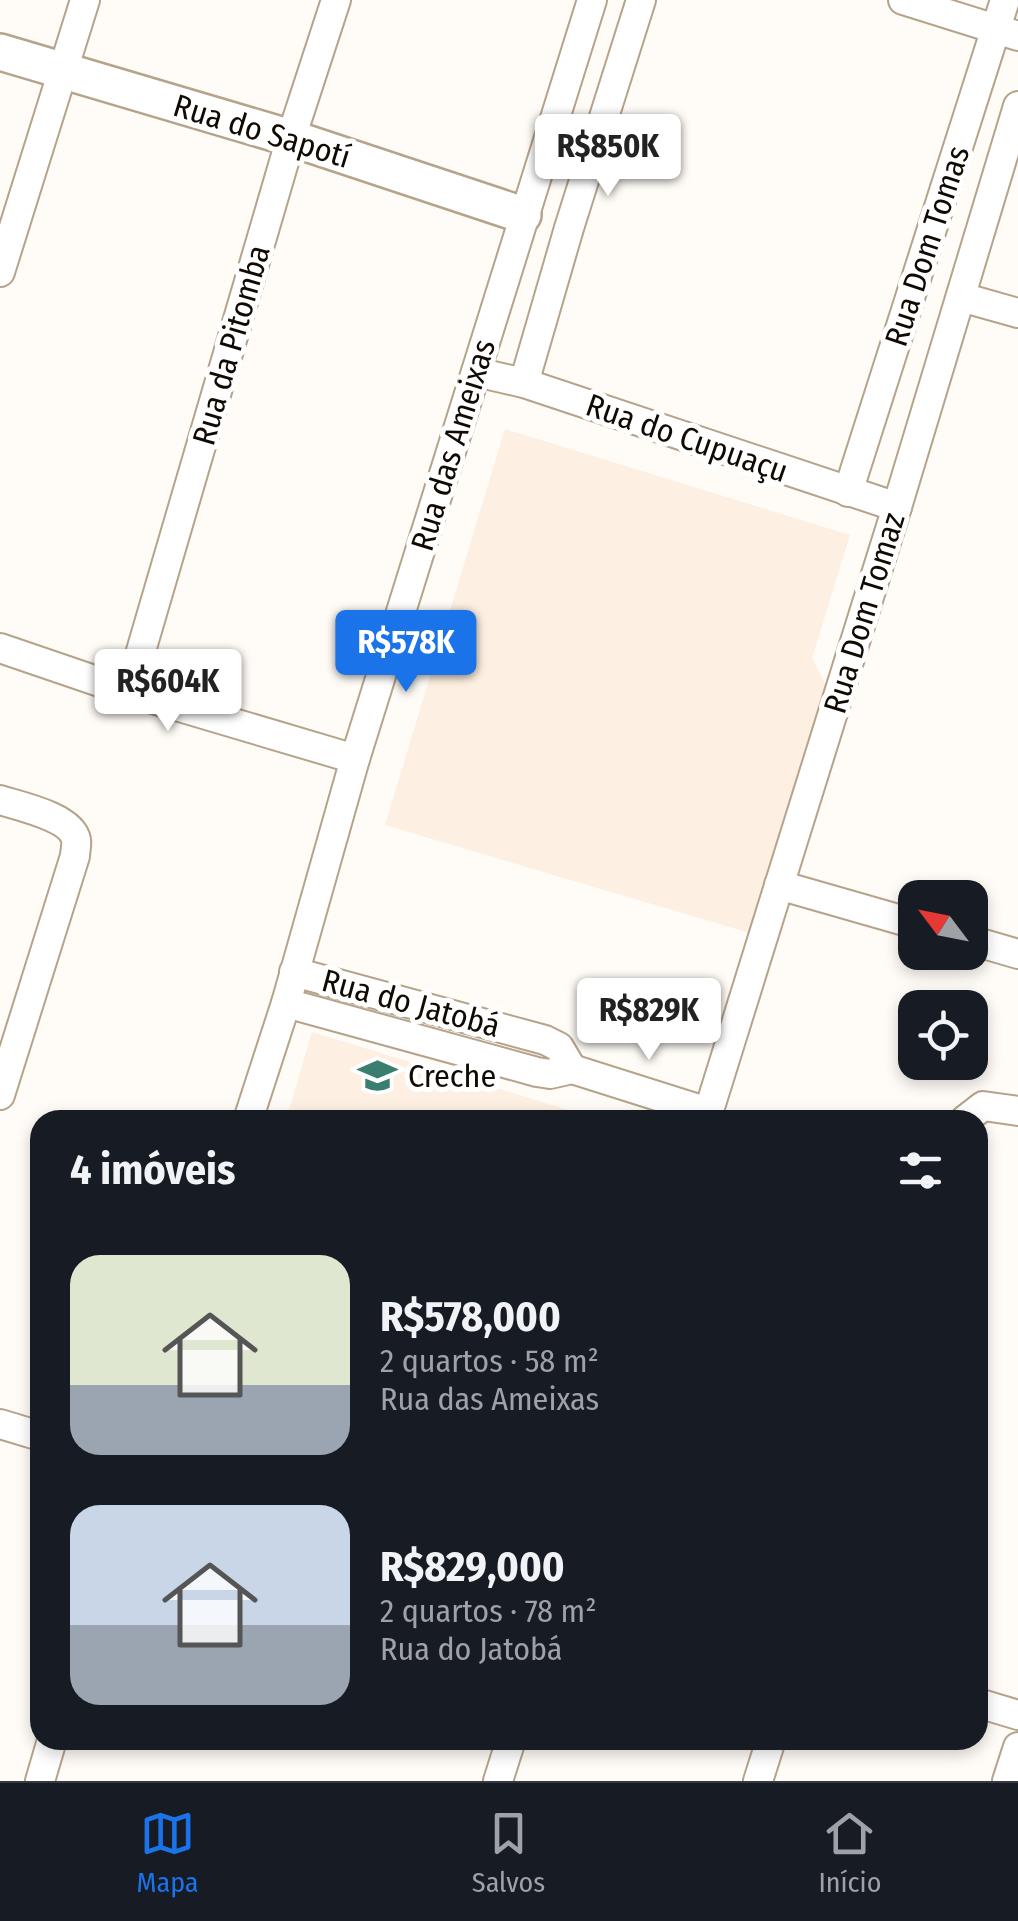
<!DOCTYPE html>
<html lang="pt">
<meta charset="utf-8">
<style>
body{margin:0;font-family:"Fira Sans Condensed",sans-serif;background:#20242c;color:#f1f3f6;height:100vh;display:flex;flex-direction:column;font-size:38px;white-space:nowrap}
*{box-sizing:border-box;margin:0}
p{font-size:32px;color:#9ea1a6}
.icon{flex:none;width:55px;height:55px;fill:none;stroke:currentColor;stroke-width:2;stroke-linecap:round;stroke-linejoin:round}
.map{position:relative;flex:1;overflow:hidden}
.details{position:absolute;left:30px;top:1110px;width:958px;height:640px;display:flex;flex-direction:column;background:#171b24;border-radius:30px;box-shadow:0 5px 15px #0003}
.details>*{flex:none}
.needle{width:65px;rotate:302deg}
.tools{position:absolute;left:898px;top:880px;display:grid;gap:20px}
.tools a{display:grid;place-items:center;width:90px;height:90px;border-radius:20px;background:#171b24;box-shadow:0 5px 15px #0003;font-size:50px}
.price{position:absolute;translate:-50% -85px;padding:0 22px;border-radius:10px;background:#fff;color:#222;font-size:32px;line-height:65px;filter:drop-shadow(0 2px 5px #0008)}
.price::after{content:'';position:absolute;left:50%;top:60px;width:30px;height:22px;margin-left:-15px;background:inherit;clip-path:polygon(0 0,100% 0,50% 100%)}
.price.active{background:#1a73e8;color:#fff}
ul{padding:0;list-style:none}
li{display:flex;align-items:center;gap:30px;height:250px;padding:0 40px}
li span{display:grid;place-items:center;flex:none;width:280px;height:200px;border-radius:30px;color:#555}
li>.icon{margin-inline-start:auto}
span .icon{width:120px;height:120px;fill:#fffc;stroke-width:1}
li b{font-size:42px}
h2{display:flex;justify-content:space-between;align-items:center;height:120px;padding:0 40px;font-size:42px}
.menu{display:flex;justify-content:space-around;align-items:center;height:140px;border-top:2px solid #363941;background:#171b24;font-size:28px;color:#9ea1a6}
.menu a{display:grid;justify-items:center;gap:5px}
.menu .active{color:#1a73e8}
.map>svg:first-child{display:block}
.education{fill:#fdefe1}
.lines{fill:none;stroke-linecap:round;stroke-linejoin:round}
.minor-casing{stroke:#b5a38b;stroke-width:32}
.tertiary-casing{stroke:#b5a38b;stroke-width:40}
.minor{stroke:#fff;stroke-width:28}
.tertiary{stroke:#fff;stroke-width:35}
.labels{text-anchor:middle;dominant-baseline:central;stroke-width:10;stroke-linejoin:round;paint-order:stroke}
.street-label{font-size:32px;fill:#100a03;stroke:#fff}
.poi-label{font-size:32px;fill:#100a03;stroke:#fff;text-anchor:start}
</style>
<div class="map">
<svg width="1018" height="1781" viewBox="0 0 1018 1781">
<rect width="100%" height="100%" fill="#fffbf6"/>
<!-- education -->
<g class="education">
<path d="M 505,429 L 850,535 L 812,658 L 827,688 L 750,933 L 385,825 Z"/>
<path d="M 312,1032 L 601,1120 L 286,1120 Z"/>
</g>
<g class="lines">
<defs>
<g id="minor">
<path d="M 903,0 L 1018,36"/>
<path d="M 0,272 L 85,0"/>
<path d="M 961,297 L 1018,313"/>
<path d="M 476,372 L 524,383 L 897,507"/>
<path d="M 524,383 L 569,228 L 641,0"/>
<path d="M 848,492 L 1005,0"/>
<path d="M 0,648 L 129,692 L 355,759"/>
<path d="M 129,692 L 291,138 L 336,0"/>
<path d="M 0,800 C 19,806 72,817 76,840 C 77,845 75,851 75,856 L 0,1095"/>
<path d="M 779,885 L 915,924"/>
<path d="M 970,940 L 1018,954"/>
<path d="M 294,972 L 545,1040 L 559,1047 L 572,1069"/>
<path d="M 286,1003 L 537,1072 L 550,1074 L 572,1069 L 708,1112"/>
<path d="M 248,1120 L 286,1003 L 355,759 L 592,0"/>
<path d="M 706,1120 L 897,507 L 1018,106"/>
<path d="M 965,1120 L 983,1106 L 1018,1111"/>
<path d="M 0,1424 L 40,1436"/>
<path d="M 978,1703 L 1018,1715"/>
<path d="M 40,1781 L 52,1740"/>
<path d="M 498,1781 L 511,1740"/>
<path d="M 758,1781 L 771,1740"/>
<path d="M 1007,1781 L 1018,1747"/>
</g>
<path id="tertiary" d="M 0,52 L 291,138 L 523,215"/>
</defs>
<!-- minor casing -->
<use href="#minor" class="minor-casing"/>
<!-- tertiary casing -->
<use href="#tertiary" class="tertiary-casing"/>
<!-- minor -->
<use href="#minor" class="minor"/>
<!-- tertiary -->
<use href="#tertiary" class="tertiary"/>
</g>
<!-- icons -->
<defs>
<symbol id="school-bare" viewBox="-9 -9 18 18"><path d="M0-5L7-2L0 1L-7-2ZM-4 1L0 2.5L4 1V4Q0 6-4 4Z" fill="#3a7e70" stroke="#fff" stroke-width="2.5" paint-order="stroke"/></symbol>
</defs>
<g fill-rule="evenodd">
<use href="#school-bare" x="350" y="1048" width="55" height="55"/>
</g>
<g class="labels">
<!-- street labels -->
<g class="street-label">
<text transform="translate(262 131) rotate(17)">Rua do Sapotí</text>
<text transform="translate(927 246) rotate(-72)">Rua Dom Tomas</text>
<text transform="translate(231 345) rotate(-74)">Rua da Pitomba</text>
<text transform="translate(687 438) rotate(19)">Rua do Cupuaçu</text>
<text transform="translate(453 445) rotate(-73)">Rua das Ameixas</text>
<text transform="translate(864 613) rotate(-73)">Rua Dom Tomaz</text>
<text transform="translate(411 1003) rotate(15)">Rua do Jatobá</text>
</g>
<!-- poi labels -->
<g class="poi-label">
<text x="408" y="1076">Creche</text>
</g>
</g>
</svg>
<div class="tools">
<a><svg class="needle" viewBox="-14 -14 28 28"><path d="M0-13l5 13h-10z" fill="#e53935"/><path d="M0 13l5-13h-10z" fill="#9ea1a6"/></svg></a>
<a><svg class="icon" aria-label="locate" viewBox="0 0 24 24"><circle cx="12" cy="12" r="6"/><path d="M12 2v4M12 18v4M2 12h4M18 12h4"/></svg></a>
</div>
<b class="price" style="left:608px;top:199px">R$850K</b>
<b class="price active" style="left:406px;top:695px">R$578K</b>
<b class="price" style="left:168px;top:734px">R$604K</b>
<b class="price" style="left:649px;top:1063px">R$829K</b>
<section class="details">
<h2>4 imóveis<svg class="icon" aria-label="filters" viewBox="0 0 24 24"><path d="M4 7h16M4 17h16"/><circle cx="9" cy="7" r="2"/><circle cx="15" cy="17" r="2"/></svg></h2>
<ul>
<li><span style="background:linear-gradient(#dfe7d0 65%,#9aa5b1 0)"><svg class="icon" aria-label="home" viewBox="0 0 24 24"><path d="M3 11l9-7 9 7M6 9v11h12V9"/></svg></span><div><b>R$578,000</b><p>2 quartos · 58 m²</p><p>Rua das Ameixas</p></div></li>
<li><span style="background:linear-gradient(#c9d6e8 60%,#9aa5b1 0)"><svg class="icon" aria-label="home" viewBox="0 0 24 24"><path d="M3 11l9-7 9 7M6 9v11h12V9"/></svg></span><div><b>R$829,000</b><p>2 quartos · 78 m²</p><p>Rua do Jatobá</p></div></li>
</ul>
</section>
</div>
<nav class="menu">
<a class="active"><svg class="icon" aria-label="map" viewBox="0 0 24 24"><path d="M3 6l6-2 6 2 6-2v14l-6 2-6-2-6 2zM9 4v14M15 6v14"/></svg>Mapa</a>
<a><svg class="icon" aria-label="saved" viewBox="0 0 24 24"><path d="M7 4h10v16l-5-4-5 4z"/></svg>Salvos</a>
<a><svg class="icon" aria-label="home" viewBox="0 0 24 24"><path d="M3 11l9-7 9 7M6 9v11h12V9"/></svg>Início</a>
</nav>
